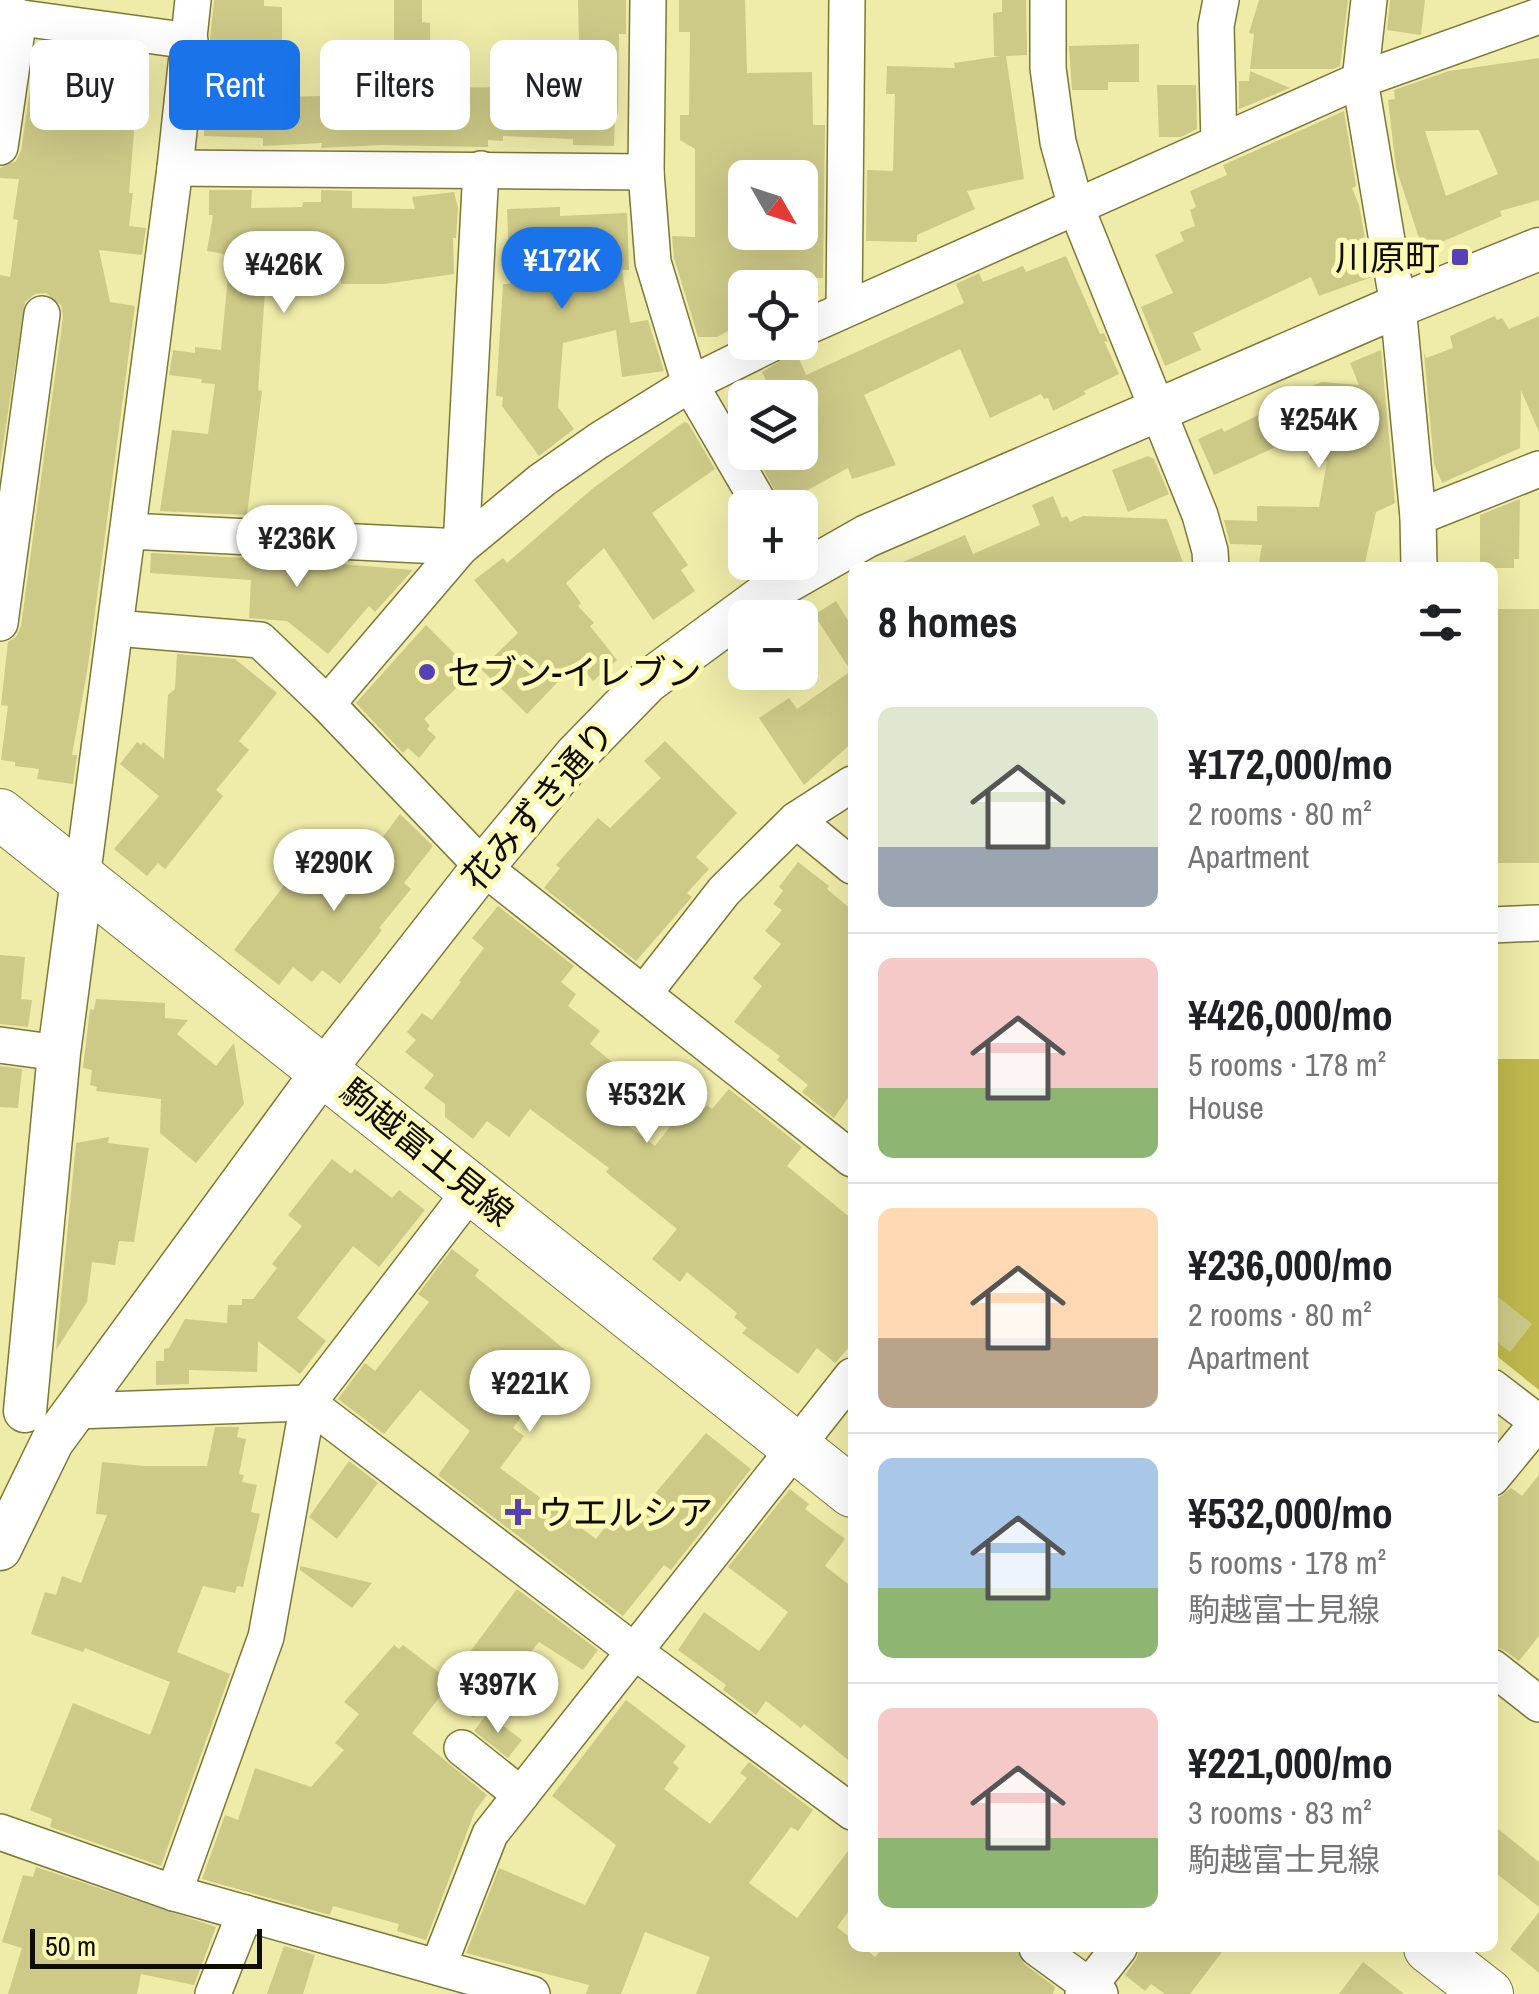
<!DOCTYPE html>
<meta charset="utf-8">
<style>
body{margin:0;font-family:"Archivo Narrow","Noto Sans JP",sans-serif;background:#f2f2f2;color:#202124;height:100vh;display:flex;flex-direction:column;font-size:38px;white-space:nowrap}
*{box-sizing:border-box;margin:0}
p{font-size:32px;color:#757577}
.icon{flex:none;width:55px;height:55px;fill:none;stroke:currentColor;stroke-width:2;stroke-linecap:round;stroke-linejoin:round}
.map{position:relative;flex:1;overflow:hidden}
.sheet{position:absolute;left:848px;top:562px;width:650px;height:1390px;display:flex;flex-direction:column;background:#fff;border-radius:15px;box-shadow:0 10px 40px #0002}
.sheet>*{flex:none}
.guide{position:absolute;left:30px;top:40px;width:668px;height:90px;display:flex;gap:20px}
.needle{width:65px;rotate:129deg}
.controls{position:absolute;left:728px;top:160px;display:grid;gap:20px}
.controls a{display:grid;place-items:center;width:90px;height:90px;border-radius:15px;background:#fff;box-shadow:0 10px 40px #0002;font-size:50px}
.scale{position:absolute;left:30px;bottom:25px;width:232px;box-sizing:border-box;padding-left:10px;border:5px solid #0f0d00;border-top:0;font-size:28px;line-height:35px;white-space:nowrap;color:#0f0d00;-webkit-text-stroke:8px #fcf9b5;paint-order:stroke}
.price{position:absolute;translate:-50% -85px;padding:0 22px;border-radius:35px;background:#fff;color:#222;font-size:32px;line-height:65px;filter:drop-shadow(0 2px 5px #0008)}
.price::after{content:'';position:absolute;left:50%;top:60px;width:30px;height:22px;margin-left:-15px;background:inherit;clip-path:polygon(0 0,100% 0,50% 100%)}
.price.selected{background:#1a73e8;color:#fff}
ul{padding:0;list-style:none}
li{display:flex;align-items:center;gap:30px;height:250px;padding:0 30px}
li+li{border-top:2px solid #e0e0e0}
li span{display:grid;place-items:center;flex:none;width:280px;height:200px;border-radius:15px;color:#555}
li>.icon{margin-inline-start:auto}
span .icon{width:120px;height:120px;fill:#fffc;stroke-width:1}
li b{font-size:42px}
h2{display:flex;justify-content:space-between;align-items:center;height:120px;padding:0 30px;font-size:42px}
.pill{padding:0 35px;border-radius:15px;background:#fff;box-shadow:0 10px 40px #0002;font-size:35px;line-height:90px}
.pill.selected{background:#1a73e8;color:#fff}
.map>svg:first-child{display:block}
.green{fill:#bfb84c}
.building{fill:#cdc987;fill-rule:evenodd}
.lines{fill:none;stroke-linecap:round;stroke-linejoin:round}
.minor-casing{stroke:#7c7837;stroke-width:38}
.tertiary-casing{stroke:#7c7837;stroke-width:45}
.secondary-casing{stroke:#7c7837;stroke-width:52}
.minor{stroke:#fff;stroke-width:35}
.tertiary{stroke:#fff;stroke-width:42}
.secondary{stroke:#fff;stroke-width:50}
.poi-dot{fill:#5640b8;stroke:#fcf9b5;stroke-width:4}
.labels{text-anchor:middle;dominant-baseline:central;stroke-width:10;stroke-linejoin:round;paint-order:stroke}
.poi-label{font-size:35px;fill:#0f0d00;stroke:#fcf9b5;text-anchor:start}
.street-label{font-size:35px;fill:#0f0d00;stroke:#fcf9b5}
</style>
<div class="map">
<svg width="1539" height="1994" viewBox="0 0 1539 1994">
<rect width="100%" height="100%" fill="#efeba8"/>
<!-- green -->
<path class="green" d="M 1492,1059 L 1539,1059 L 1539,1390 L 1493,1353 Z"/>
<!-- building -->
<g class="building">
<path d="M 214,0 L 264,0 L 264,6 L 282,7 L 282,97 L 394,94 L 394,0 L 422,0 L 422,22 L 430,23 L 431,88 L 519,87 L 519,69 L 565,70 L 565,42 L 579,42 L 578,0 L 626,0 L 626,34 L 619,34 L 618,114 L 615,114 L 614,146 L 573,145 L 573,139 L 503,136 L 503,141 L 488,140 L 488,147 L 382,145 L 321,148 L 322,143 L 263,146 L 263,138 L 204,136 L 204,99 Z"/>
<path d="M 679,0 L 745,0 L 747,73 L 812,72 L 813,125 L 825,125 L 823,278 L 778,278 L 778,288 L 744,288 L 744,322 L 717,337 L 698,337 L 674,258 L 672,236 L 695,237 L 695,149 L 680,140 L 680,115 L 689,115 L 690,32 L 679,32 ZM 745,178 L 800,178 L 800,233 L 745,232 Z"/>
<path d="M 1002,0 L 1026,0 L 1027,55 L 1006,56 L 1024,179 L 967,191 L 975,209 L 917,235 L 917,242 L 866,241 L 867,170 L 893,171 L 895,94 L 886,94 L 887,66 L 955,68 L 954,63 L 1001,56 L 994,56 L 993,13 L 1002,12 Z"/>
<path d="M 1259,0 L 1348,0 L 1340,66 L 1333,69 L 1250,69 L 1254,34 L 1249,33 Z"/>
<path d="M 1390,0 L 1425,0 L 1421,35 L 1387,30 Z"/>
<path d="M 37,42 L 114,55 L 111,79 L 138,83 L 129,193 L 133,193 L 129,226 L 146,228 L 142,255 L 99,250 L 110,302 L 135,306 L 88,666 L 72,755 L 77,755 L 73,784 L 37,779 L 39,769 L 15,766 L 15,762 L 1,760 L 8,706 L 1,705 L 8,642 L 16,637 L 21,626 L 63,317 L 61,305 L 46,293 L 35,294 L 25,302 L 0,465 L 0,275 L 10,277 L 18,220 L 13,219 L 19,179 L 0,178 L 0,168 L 16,161 L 21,151 Z"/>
<path d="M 1139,44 L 1139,82 L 1108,82 L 1108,90 L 1072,90 L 1069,46 Z"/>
<path d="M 1539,58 L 1539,200 L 1500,211 L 1502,216 L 1423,250 L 1396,168 L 1388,100 L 1395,99 L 1394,90 L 1449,71 ZM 1479,130 L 1498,174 L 1446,196 L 1425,131 Z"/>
<path d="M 1250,71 L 1290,88 L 1239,109 L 1239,81 L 1249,81 Z"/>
<path d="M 1157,85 L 1196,85 L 1197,129 L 1181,137 L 1159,137 Z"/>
<path d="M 1344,111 L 1356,186 L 1352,188 L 1359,205 L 1372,277 L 1319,296 L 1311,277 L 1193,333 L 1201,350 L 1165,366 L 1141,307 L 1173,293 L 1155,255 L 1184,241 L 1180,232 L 1195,226 L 1190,210 L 1196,207 L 1190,191 L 1227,175 L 1223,165 Z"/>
<path d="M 209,190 L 252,190 L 251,208 L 302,207 L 303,202 L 321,202 L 321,190 L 352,191 L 352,208 L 415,209 L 412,197 L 454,192 L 458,208 L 456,238 L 453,238 L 454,274 L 384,284 L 341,284 L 341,264 L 292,264 L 288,295 L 265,292 L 258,390 L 262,391 L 247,515 L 160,511 L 172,430 L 208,434 L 215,384 L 201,383 L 202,379 L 169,375 L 173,350 L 195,353 L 195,347 L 221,350 L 230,255 L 207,251 L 213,215 L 209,215 Z"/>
<path d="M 560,207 L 560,216 L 627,213 L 629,270 L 622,270 L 630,323 L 648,320 L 664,371 L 622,377 L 616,330 L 563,343 L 558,407 L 574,429 L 539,456 L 502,406 L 503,397 L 496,396 L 503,284 L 510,284 L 507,209 Z"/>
<path d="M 1066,256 L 1100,334 L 1104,333 L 1108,342 L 1104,341 L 1119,374 L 1084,391 L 1086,394 L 1053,411 L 1048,398 L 1044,399 L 1041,394 L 990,418 L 960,349 L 864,395 L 896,465 L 852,479 L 848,468 L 782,504 L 754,452 L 818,452 L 800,413 L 800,398 L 775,398 L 762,372 L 796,352 L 806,375 L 964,303 L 956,284 L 979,273 L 983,282 L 1023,266 L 1026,272 Z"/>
<path d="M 1495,316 L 1497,320 L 1502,318 L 1509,329 L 1539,316 L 1539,432 L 1521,390 L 1520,448 L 1442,483 L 1434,464 L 1424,353 L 1426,358 L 1453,348 L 1450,336 Z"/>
<path d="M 1381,350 L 1395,503 L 1376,512 L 1364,568 L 1258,568 L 1262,545 L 1230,544 L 1224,520 L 1257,521 L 1257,506 L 1319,507 L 1327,461 L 1310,459 L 1313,430 L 1214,475 L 1198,439 L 1222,428 L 1224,432 L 1293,398 L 1292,394 L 1322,382 L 1359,385 L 1350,363 Z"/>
<path d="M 745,398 L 745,436 L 727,405 Z"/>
<path d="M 684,422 L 688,423 L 715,469 L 652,513 L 688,565 L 681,570 L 695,591 L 653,620 L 604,548 L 566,583 L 581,603 L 578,606 L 594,623 L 590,626 L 617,660 L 593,681 L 577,662 L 527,714 L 481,669 L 518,633 L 474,580 L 503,558 L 507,563 L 592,489 Z"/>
<path d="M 1148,456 L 1154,459 L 1169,494 L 1128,512 L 1112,470 Z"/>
<path d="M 1053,496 L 1062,518 L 1067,516 L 1070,522 L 1083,516 L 1167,519 L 1185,568 L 889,568 L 965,535 L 973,554 L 1040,525 L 1032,505 Z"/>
<path d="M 1520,499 L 1519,559 L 1514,559 L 1514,568 L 1480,568 L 1480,515 Z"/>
<path d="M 151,553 L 305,561 L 413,570 L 375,612 L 369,606 L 328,654 L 287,621 L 249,618 L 251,580 L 150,573 Z"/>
<path d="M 836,601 L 852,627 L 852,743 L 804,785 L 759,718 L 789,698 L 797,709 L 851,671 L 814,615 Z"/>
<path d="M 1492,609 L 1539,609 L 1539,863 L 1498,863 L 1498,806 L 1492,806 Z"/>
<path d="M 426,625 L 473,672 L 424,719 L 430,726 L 427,729 L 436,737 L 419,758 L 408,748 L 403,753 L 356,703 Z"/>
<path d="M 177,654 L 235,659 L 277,693 L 239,741 L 249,750 L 216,790 L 223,796 L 212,810 L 165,869 L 158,863 L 147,876 L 114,849 L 159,796 L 120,764 L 137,742 L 141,745 L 143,742 L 164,759 L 168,695 L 175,689 Z"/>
<path d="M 665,741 L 737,813 L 696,857 L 709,869 L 687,893 L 692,897 L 636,961 L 544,888 L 560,868 L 556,865 L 598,818 L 610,828 L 661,778 L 644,761 Z"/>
<path d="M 400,814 L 433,846 L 404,883 L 411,889 L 379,928 L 382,930 L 340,984 L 322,970 L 312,982 L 293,967 L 279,985 L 234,950 L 296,870 L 340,904 L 375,862 L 368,857 Z"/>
<path d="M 798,862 L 829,886 L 827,889 L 852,910 L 852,1092 L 834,1118 L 802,1092 L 808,1085 L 777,1060 L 780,1056 L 734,1022 L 762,986 L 753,978 L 781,944 L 765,931 L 782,910 L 773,904 L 783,891 L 779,887 Z"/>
<path d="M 498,906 L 574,966 L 561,982 L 576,994 L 568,1006 L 600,1031 L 590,1044 L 640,1085 L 615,1116 L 655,1146 L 691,1099 L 704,1109 L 707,1105 L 712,1109 L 729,1089 L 802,1147 L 787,1166 L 852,1219 L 852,1344 L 835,1363 L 817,1348 L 798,1374 L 742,1333 L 747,1328 L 734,1317 L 737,1313 L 687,1272 L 680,1282 L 652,1259 L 677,1229 L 606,1172 L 609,1168 L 530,1109 L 509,1137 L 487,1121 L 473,1139 L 445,1117 L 445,1104 L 424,1088 L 434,1075 L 405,1052 L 416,1040 L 407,1032 L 422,1013 L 432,1020 L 461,982 L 459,981 L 484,948 L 472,938 Z"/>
<path d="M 0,955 L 25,957 L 21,999 L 32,1000 L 28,1027 L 0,1024 Z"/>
<path d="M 96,999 L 165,1003 L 165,1018 L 188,1020 L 177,1034 L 216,1066 L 234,1043 L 244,1104 L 196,1163 L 160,1133 L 161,1099 L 96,1091 L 97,1087 L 90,1085 L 92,1070 L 83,1068 L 90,1009 L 94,1010 Z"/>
<path d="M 0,1066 L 22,1069 L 18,1108 L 0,1107 Z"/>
<path d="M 109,1137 L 108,1143 L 149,1148 L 134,1242 L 119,1241 L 115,1265 L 92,1262 L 87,1302 L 56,1350 L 76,1143 Z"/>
<path d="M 332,1159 L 351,1174 L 355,1169 L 392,1198 L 399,1190 L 425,1210 L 379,1267 L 353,1246 L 297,1318 L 326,1341 L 300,1374 L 258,1341 L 257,1372 L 189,1370 L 189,1384 L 156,1385 L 156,1361 L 164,1361 L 164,1349 L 169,1348 L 185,1319 L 227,1323 L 228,1305 L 242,1305 L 242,1299 L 253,1299 L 277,1268 L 272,1264 L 302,1226 L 288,1215 Z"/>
<path d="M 452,1249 L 479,1270 L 475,1276 L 569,1353 L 513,1428 L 524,1436 L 500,1468 L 596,1539 L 612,1518 L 626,1528 L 706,1433 L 751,1469 L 671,1570 L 664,1565 L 623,1616 L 438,1475 L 470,1431 L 420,1390 L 384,1434 L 338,1399 L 365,1363 L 375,1371 L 429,1302 L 418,1294 Z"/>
<path d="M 1492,1292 L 1532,1324 L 1510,1352 L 1492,1338 Z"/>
<path d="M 215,1427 L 239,1427 L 237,1437 L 246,1439 L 239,1474 L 244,1475 L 242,1482 L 257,1485 L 251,1512 L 260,1514 L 243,1587 L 237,1586 L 235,1593 L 203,1586 L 177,1652 L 230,1674 L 161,1866 L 50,1827 L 52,1819 L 30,1810 L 73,1703 L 150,1735 L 170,1682 L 85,1648 L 83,1652 L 31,1634 L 45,1592 L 56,1595 L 62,1576 L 81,1583 L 107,1515 L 96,1514 L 102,1462 L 145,1466 L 207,1466 Z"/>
<path d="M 349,1461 L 378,1483 L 337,1539 L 309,1517 Z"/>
<path d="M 1539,1475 L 1539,1636 L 1519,1661 L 1504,1650 L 1492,1646 L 1492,1499 L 1500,1497 L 1511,1488 L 1522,1496 Z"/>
<path d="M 790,1489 L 809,1504 L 805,1509 L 845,1539 L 825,1566 L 852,1587 L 852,1763 L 804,1724 L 801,1728 L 766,1701 L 756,1715 L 723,1690 L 726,1685 L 678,1650 L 704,1612 L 759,1651 L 788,1612 L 728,1567 Z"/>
<path d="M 300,1566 L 372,1583 L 352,1608 L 300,1570 Z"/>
<path d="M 517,1589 L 598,1650 L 583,1670 L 539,1642 L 518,1668 L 513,1665 L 474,1718 L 442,1694 L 412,1733 L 487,1795 L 475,1811 L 426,1940 L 397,1931 L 399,1924 L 333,1906 L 330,1915 L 202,1879 L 225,1815 L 238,1820 L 255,1768 L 311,1787 L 344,1750 L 335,1743 L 359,1714 L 344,1702 L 394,1645 L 399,1649 L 403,1645 L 449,1680 Z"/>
<path d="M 626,1700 L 686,1746 L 673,1763 L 679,1768 L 664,1789 L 710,1824 L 747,1778 L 740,1773 L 749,1762 L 813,1810 L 798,1831 L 791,1827 L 749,1883 L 797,1918 L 852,1846 L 852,1907 L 837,1927 L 852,1939 L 852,1948 L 864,1948 L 875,1957 L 883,1948 L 1016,1948 L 1024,1964 L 1055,1987 L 1053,1994 L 696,1994 L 710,1957 L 645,1932 L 621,1994 L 586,1994 L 589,1985 L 466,1953 L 499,1868 L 585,1905 L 616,1845 L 552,1796 Z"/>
<path d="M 487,1714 L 522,1740 L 508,1758 L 474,1731 Z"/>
<path d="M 1492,1824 L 1539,1862 L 1539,1907 L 1492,1870 Z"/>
<path d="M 36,1867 L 216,1927 L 194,1985 L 141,1974 L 137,1994 L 8,1994 L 22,1948 L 2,1942 L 23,1875 L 33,1877 Z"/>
<path d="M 1539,1912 L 1539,1973 L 1510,1949 Z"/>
<path d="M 284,1946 L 315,1955 L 303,1994 L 267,1994 Z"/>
<path d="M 1140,1948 L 1225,1948 L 1190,1994 L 1165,1994 L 1151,1984 L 1145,1991 L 1125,1975 L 1136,1960 Z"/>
<path d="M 1363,1962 L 1404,1994 L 1339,1994 Z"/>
</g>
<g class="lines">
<defs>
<g id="minor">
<path d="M 648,0 L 646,172 L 653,262 L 690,384 L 762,508"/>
<path d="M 1048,0 L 1048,68 L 1058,142 L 1076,207 L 1200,515 L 1210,551 L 1211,568"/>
<path d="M 1369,0 L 1360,80 L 1398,306 L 1418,517 L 1419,568"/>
<path d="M 0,15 L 190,41"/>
<path d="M 1219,143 L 1216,26 L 1221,0"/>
<path d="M 0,147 L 19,17"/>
<path d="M 175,168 L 646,172"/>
<path d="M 844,309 L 847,0"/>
<path d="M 800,330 L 1360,80 L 1539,16"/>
<path d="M 1418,517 L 1539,469"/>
<path d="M 128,531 L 461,547 L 481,169"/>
<path d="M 0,623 L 42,314"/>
<path d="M 115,628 L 260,640 L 327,704 L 483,867 L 852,1159"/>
<path d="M 327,704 L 461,547 L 542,480 L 598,441 L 690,384 L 775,342"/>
<path d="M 796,820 L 852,866"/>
<path d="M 82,879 L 175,168 L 193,0"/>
<path d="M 1492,925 L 1539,923"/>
<path d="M 645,992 L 724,891 L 796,820 L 852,784"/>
<path d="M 0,1045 L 59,1053"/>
<path d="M 1492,1387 L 1539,1423"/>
<path d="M 75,1411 L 308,1403 L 634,1651 L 852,1812"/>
<path d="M 1492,1478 L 1538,1422"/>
<path d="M 1492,1667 L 1539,1704"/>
<path d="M 462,1748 L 521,1795"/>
<path d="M 0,1832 L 174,1893 L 532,1994"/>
<path d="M 174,1893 L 266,1637 L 308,1403 L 472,1189"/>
<path d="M 1037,1948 L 1100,1994"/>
<path d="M 438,1967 L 490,1834 L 852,1376"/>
<path d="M 213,1994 L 245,1913"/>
<path d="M 1083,1994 L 1119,1948"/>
</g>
<g id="tertiary">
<path d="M 25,1411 L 59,1053 L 82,879"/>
<path d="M 0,1549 L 52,1442 L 324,1070 L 483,867 L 575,756 L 647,682 L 772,590 L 867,536 L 1398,306 L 1539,249"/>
</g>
<g id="secondary">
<path d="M 0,814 L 852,1492"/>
<path d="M 1429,1948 L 1488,1994"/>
</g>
</defs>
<!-- minor casing -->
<use href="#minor" class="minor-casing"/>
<!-- tertiary casing -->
<use href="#tertiary" class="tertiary-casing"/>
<!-- secondary casing -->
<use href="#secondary" class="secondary-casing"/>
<!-- minor -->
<use href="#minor" class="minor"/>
<!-- tertiary -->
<use href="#tertiary" class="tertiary"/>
<!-- secondary -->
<use href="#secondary" class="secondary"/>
</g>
<!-- markers -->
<g class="poi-dot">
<rect x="1450" y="247" width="20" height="20" rx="5"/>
<circle cx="427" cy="672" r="10"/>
<path d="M513 1497h10v10h10v10h-10v10h-10v-10h-10v-10h10z"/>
</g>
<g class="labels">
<!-- poi labels -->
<g class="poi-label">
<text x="1440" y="257" text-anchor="end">川原町</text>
<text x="447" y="672">セブン-イレブン</text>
<text x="538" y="1512">ウエルシア</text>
</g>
<!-- street labels -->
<g class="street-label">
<text transform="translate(538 805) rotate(-49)">花みずき通り</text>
<text transform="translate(427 1152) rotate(39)">駒越富士見線</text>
</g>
</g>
</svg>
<div class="controls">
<a><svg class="needle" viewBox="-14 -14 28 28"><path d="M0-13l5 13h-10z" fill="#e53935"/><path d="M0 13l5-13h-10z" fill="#757577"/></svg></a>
<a><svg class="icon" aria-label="locate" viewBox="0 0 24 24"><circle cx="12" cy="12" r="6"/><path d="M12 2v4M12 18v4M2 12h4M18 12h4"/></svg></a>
<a><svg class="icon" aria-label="layers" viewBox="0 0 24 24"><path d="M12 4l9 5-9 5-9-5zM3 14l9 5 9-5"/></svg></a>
<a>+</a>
<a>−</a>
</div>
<div class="scale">50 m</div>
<b class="price selected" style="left:562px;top:312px">¥172K</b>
<b class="price" style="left:284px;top:316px">¥426K</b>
<b class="price" style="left:1319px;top:471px">¥254K</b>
<b class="price" style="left:297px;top:590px">¥236K</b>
<b class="price" style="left:334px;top:914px">¥290K</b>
<b class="price" style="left:647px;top:1146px">¥532K</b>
<b class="price" style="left:530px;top:1435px">¥221K</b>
<b class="price" style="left:498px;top:1736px">¥397K</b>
<div class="guide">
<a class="pill">Buy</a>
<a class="pill selected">Rent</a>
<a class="pill">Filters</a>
<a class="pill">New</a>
</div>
<section class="sheet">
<h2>8 homes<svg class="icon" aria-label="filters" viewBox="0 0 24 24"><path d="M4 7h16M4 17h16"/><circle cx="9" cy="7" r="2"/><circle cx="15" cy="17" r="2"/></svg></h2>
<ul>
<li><span style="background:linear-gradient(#dfe7d0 70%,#9aa5b1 0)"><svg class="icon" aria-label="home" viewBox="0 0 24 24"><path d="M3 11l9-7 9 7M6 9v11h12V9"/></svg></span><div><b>¥172,000/mo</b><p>2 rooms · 80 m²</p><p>Apartment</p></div></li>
<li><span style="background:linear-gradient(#f6c9c9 65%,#8fb573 0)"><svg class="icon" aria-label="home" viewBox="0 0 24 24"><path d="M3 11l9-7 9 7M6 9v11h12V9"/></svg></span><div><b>¥426,000/mo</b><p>5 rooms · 178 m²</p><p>House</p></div></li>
<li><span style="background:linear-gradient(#ffd9b3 65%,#b9a48a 0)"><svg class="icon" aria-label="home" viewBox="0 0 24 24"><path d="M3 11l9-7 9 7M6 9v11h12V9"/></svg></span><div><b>¥236,000/mo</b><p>2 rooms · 80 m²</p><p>Apartment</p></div></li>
<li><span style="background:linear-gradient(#a9c7e8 65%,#8fb573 0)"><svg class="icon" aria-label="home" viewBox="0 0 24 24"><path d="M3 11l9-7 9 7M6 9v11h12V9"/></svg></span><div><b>¥532,000/mo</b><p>5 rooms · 178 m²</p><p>駒越富士見線</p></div></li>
<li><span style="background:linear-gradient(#f6c9c9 65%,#8fb573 0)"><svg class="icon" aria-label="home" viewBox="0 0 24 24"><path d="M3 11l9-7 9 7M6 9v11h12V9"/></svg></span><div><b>¥221,000/mo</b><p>3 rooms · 83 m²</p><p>駒越富士見線</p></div></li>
</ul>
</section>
</div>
